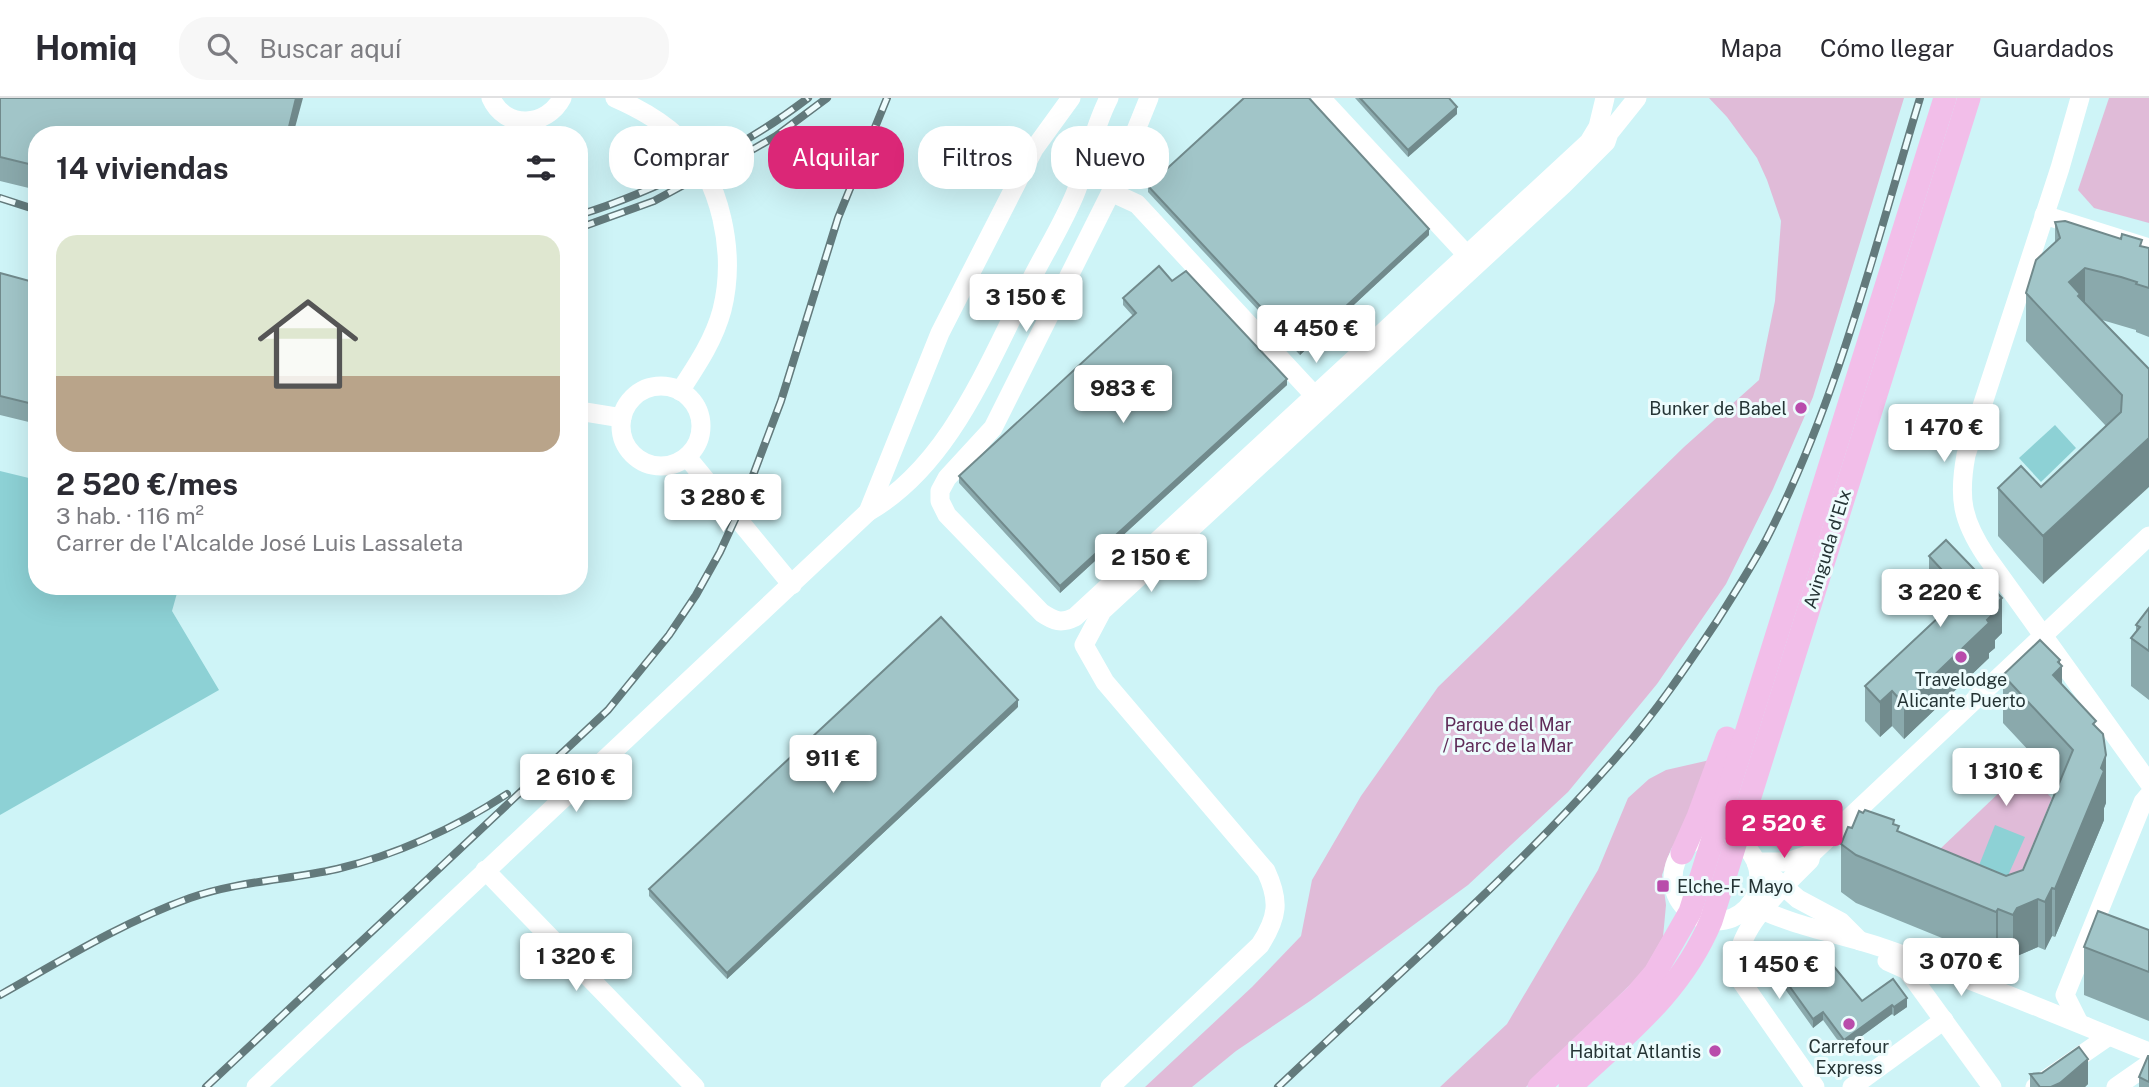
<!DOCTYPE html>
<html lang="es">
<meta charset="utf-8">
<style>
body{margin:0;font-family:"Public Sans",sans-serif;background:#f7f7f7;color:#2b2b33;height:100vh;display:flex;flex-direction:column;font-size:26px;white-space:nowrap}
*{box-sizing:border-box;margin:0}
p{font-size:23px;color:#7c7c81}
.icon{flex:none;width:38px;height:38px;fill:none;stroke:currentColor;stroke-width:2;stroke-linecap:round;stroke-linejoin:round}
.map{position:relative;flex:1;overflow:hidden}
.side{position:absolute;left:28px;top:28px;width:560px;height:469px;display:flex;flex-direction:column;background:#fff;border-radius:28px;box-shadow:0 7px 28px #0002}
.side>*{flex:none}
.banner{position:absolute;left:609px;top:28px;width:665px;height:63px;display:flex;gap:14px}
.price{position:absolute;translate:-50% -60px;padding:0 16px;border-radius:7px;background:#fff;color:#222;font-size:23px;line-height:46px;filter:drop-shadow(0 2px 4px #0008)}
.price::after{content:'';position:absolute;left:50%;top:42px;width:21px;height:16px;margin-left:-10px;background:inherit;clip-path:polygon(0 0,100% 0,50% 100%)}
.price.on{background:#db2777;color:#fff}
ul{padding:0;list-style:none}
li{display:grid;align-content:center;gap:14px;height:371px;padding:0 28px}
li+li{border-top:2px solid #e1e1e2}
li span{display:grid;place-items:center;height:217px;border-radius:21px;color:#555}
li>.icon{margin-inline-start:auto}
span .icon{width:126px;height:126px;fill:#fffc;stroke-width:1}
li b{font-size:30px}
h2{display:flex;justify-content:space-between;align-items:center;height:84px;padding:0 28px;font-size:30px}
.chip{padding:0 24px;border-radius:28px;background:#fff;box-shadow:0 7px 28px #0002;font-size:24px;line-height:63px}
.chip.on{background:#db2777;color:#fff}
header{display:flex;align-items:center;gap:42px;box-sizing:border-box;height:98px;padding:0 35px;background:#fff;border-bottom:2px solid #e1e1e2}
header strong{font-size:33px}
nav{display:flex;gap:38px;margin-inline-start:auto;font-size:24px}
.search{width:490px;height:63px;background:#f7f7f7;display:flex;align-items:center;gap:18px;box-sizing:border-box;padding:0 24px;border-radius:28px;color:#7c7c81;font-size:26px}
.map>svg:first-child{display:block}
.green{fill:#e0bbd8}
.water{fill:#8dd1d5}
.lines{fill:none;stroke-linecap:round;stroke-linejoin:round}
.minor{stroke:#fff;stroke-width:19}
.major{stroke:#f2bee9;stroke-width:23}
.rail-casing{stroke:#637a7c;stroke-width:8}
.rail{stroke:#edfcfd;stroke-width:5;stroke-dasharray:16;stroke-linecap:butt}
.wall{fill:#8aa9ac}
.shaded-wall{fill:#718a8c}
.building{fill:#a1c5c8;stroke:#718a8c;stroke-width:2}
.poi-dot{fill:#b94cab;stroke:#edfcfd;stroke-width:2.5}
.labels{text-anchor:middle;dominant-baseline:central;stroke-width:6;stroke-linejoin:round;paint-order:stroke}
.poi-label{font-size:18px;fill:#253435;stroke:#edfcfd;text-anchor:end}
.street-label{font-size:18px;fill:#253435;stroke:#edfcfd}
.park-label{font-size:18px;fill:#5f2b58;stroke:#edfcfd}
</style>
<header>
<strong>Homiq</strong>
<div class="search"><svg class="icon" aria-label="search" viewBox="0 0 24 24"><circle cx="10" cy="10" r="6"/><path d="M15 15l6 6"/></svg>Buscar aquí</div>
<nav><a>Mapa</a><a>Cómo llegar</a><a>Guardados</a></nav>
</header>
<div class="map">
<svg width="2149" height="989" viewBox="0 0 2149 989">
<rect width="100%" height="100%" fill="#cef4f7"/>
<!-- green -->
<g class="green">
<path d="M 1709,0 L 1904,0 L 1813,299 L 1773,391 L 1726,486 L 1657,586 L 1568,694 L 1468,787 L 1310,903 L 1236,953 L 1192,989 L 1145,989 L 1252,889 L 1301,838 L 1312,782 L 1361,698 L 1438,589 L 1684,349 L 1759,282 L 1775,203 L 1781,123 L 1767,82 L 1757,60 L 1727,19 Z"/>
<path d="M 2109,0 L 2149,0 L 2149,125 L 2094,110 L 2078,92 Z"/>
<path d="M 1710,662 L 1685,731 L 1671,751 L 1662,777 L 1666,807 L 1663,839 L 1643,874 L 1526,989 L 1440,989 L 1507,926 L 1598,772 L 1628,700 L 1649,681 L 1666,672 Z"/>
<path d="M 2023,672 L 2052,700 L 2006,811 L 1919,771 Z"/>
</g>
<!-- water -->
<g class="water">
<path d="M 2055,327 L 2076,350 L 2041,384 L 2019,360 Z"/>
<path d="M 0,373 L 37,382 L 37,488 L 179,488 L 172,513 L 219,592 L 0,717 Z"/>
<path d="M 1995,727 L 2025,739 L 2000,796 L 1972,785 Z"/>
</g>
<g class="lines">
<!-- minor -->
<g class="minor">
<path d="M 491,0 C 505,32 547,29 562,0"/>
<path d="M 615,0 C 638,10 661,23 679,40 C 722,81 736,156 722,212 C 714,242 697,267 680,293"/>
<path d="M 1149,0 L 1111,94 L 993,330 L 947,380 L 940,393 L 940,403 L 947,417 L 1042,515 C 1054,523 1061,526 1075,519 L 1589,44 L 1598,29 L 1605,0"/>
<path d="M 1321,0 L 1466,156"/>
<path d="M 2080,0 L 2060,70 L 1966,357 C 1958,400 1962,422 1986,458 L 2149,685"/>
<path d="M 1111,94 L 1137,106 L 1314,297"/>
<path d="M 2044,117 L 2149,150"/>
<circle cx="661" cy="328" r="40"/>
<path d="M 579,313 L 622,320"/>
<path d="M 687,359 L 792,487"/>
<path d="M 868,414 L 940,235 L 1034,51 L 1071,0"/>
<circle cx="1716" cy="780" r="43"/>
<path d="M 1811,757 L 1810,762 C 1782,791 1728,835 1739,880 L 1815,989"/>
<path d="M 1756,764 L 1787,764 L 1811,756 L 2149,438"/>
<path d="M 1756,764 L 1798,801 L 1841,824 L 1860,843"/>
<path d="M 485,772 L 695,989"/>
<path d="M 1750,806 C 1795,830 1841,835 1886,851 C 1975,882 2062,919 2149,954"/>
<path d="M 1887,863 L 1907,872 L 1992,989"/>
<path d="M 2078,923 L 2065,897 L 2143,704 L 2149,697"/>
<path d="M 256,989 L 868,414 C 950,367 987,267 1029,186 C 1044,155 1065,123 1077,91 C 1088,60 1094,29 1109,0"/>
<path d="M 1110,989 L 1260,847 C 1278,819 1280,803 1266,773 L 1105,584 L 1084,547 L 1102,513 L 1563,87 L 1606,44 L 1609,35 L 1637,0"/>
<path d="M 1852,989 L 1944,922"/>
<path d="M 2035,989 L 2109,938"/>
<path d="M 2116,989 L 2149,966"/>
</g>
<!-- major -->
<g class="major">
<path d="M 1682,755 L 1698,719 L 1727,640"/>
<path d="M 1539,989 L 1636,897 L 1655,875 L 1690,814 L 1945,0"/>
<path d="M 1570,989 C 1625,937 1681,895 1711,823 L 1969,0"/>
</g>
<defs>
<g id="rail">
<path d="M 0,100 L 37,112"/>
<path d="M 579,117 C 654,94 746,48 808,0"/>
<path d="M 579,130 L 654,103 L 704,76 L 717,72 L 776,38 L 827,0"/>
<path d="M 0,897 C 62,862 123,824 190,800 C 238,783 288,782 337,771 C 399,756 455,730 507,696"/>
<path d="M 206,989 L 608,612 L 669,537 L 696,497 L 720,454 L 743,404 L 781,303 L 838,120 L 887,0"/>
<path d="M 1278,989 C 1393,880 1516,775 1620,655 C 1656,614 1687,568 1717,523 C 1734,496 1752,468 1767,440 C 1838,302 1875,148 1920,0"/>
</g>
</defs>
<!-- rail casing -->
<use href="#rail" class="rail-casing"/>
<!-- rail -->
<use href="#rail" class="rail"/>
</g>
<!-- wall -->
<g class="wall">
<path d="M 0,0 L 37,37 L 37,92 L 0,83 Z"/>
<path d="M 1355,0 L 1449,0 L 1457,16 L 1408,59 Z"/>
<path d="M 1148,88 L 1429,137 L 1300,257 L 1148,94 Z"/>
<path d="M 2055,124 L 2149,150 L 2149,239 L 2136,234 L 2136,232 L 2102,222 L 2149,271 L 2043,486 L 1998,438 L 1998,390 L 2041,389 L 2106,328 L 2026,243 L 2026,195 L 2055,145 Z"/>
<path d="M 0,175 L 37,185 L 37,326 L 0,317 Z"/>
<path d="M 1172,183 L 1287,287 L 1060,495 L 959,385 L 959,378 L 1133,218 L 1123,207 L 1123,200 Z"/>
<path d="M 1929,458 L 2002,535 L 1995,542 L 1995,550 L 1989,555 L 1989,560 L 1904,641 L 1892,628 L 1880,639 L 1865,623 L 1865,588 L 1938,519 L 1934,515 L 1934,499 L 1929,494 Z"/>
<path d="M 2149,510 L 2149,602 L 2131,588 L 2131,540 L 2136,534 L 2136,527 Z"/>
<path d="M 2060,566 L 2062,587 L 2096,629 L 2106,705 L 2104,710 L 2104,722 L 2055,839 L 2052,838 L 2045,852 L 2038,849 L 2017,858 L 2013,865 L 1998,859 L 1996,862 L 1856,805 L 1841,794 L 1841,746 L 1852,730 L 1894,727 L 1899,734 L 2006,778 L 2023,772 L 2059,685 L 2003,625 L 2003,577 Z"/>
<path d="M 1018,609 L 727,881 L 649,798 L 649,791 Z"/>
<path d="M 2149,832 L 2149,923 L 2084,897 L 2084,849 Z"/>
<path d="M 1780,875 L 1862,903 L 1907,909 L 1894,918 L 1892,916 L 1844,951 L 1823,922 L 1813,930 L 1780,884 Z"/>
<path d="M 2149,958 L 2149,989 L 2139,989 L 2139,979 Z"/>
<path d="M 2030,976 L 2088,986 L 2085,989 L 2030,989 Z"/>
</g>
<!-- shaded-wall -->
<g class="shaded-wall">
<path d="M 296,0 L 303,0 L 293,37 L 287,37 Z"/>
<path d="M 1457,9 L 1457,16 L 1408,59 L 1408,52 Z"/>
<path d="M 1429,131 L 1429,137 L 1300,257 L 1300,251 Z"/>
<path d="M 2085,170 L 2085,218 L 2069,184 Z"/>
<path d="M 1287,281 L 1287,287 L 1060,495 L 1060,488 Z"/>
<path d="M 2149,333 L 2149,389 L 2043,486 L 2043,438 Z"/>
<path d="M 2002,500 L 2002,535 L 1995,542 L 1995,550 L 1989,555 L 1989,560 L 1904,641 L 1904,606 L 1987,522 L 1991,510 Z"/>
<path d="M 2060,562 L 2060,571 L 2062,568 L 2062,617 L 2053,577 L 2058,564 Z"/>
<path d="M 1892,593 L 1892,628 L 1880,639 L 1880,604 Z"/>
<path d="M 1018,602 L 1018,609 L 727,881 L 727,875 Z"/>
<path d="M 2106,657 L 2106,705 L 2104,710 L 2104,722 L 2055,839 L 2055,791 Z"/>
<path d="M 2052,790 L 2052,838 L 2045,852 L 2045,804 Z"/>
<path d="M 2038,801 L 2038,849 L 2017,858 L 2013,865 L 2013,817 L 2017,810 Z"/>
<path d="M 1998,811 L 1998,859 L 1996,862 L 1996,814 Z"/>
<path d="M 1907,900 L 1907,909 L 1894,918 L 1894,909 Z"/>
<path d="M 1892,907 L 1892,916 L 1844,951 L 1844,942 Z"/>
<path d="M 1823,914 L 1823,922 L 1813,930 L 1813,921 Z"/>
<path d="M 2088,961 L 2088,986 L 2085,989 L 2051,989 Z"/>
</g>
<!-- building -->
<g class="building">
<path d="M 0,0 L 296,0 L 287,37 L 37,37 L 37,68 L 0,59 Z"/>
<path d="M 1244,0 L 1309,0 L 1429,131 L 1300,251 L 1148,88 Z"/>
<path d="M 1360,0 L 1449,0 L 1457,9 L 1408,52 Z"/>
<path d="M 2065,123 L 2121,141 L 2122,136 L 2142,142 L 2140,148 L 2149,150 L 2149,190 L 2136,186 L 2137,184 L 2121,179 L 2085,170 L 2069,184 L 2080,196 L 2078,198 L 2149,271 L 2149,340 L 2043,438 L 1998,390 L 2021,368 L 2041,389 L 2121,314 L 2122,297 L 2026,195 L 2036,162 L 2060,140 L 2055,124 Z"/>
<path d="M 1159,168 L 1172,183 L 1186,173 L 1287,281 L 1060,488 L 959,378 L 1136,215 L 1123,200 Z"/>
<path d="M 0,175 L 37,185 L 37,307 L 0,298 Z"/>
<path d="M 1946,442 L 2002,500 L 1991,510 L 1995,514 L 1987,522 L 1989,525 L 1904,606 L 1892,593 L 1880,604 L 1865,588 L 1956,503 L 1934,480 L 1942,472 L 1929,458 Z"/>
<path d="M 2149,510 L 2149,553 L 2131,540 L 2140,529 L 2136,527 Z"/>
<path d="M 941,519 L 1018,602 L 727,875 L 649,791 Z"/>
<path d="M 2040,542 L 2060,562 L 2058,564 L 2062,568 L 2053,577 L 2096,623 L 2093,626 L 2103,636 L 2106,657 L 2101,670 L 2104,673 L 2055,791 L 2052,790 L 2045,804 L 2038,801 L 2017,810 L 2013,817 L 1998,811 L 1996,814 L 1856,757 L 1841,746 L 1848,729 L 1852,730 L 1859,713 L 1863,715 L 1865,712 L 1894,722 L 1893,726 L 1899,728 L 1897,733 L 2006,778 L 2023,772 L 2073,652 L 2003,577 Z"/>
<path d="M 2098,813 L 2149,832 L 2149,874 L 2084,849 Z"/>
<path d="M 1810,852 L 1822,854 L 1862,903 L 1893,881 L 1907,900 L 1894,909 L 1892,907 L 1844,942 L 1823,914 L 1813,921 L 1780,875 Z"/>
<path d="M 2079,949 L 2088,961 L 2060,985 L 2051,989 L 2040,989 L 2030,976 L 2042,975 Z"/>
<path d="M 2148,958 L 2149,958 L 2149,984 L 2139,979 Z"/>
</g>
<!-- markers -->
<g class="poi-dot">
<circle cx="1801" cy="310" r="7"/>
<circle cx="1961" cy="559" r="7"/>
<rect x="1656" y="781" width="14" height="14" rx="3.5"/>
<circle cx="1849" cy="926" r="7"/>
<circle cx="1715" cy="953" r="7"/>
</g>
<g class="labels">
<!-- poi labels -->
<g class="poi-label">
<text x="1787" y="310">Bunker de Babel</text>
<text x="1961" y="581" text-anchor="middle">Travelodge<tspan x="1961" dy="21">Alicante Puerto</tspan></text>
<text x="1677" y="788" text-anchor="start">Elche-F. Mayo</text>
<text x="1849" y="948" text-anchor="middle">Carrefour<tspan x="1849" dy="21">Express</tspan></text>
<text x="1701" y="953">Habitat Atlantis</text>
</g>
<!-- street labels -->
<g class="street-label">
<text transform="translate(1827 451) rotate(-73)">Avinguda d'Elx</text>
</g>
<!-- park labels -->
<g class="park-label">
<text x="1508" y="626">Parque del Mar<tspan x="1508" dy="21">/ Parc de la Mar</tspan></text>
</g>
</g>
</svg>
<b class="price" style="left:1026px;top:236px">3 150 €</b>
<b class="price" style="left:1316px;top:267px">4 450 €</b>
<b class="price" style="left:1123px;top:327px">983 €</b>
<b class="price" style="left:1944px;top:366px">1 470 €</b>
<b class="price" style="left:723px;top:436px">3 280 €</b>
<b class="price" style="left:1151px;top:496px">2 150 €</b>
<b class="price" style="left:1940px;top:531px">3 220 €</b>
<b class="price" style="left:833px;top:697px">911 €</b>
<b class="price" style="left:2006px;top:710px">1 310 €</b>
<b class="price" style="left:576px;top:716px">2 610 €</b>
<b class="price on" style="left:1784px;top:762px">2 520 €</b>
<b class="price" style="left:576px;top:895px">1 320 €</b>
<b class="price" style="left:1961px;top:900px">3 070 €</b>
<b class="price" style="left:1779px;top:903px">1 450 €</b>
<div class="banner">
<a class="chip">Comprar</a>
<a class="chip on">Alquilar</a>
<a class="chip">Filtros</a>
<a class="chip">Nuevo</a>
</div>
<section class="side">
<h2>14 viviendas<svg class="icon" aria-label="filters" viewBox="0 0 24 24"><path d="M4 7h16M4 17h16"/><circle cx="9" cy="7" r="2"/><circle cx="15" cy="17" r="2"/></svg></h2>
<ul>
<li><span style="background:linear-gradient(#dfe7d0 65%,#b9a48a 0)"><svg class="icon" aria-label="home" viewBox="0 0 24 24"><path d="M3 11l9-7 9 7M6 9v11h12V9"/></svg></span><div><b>2 520 €/mes</b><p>3 hab. · 116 m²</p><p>Carrer de l'Alcalde José Luis Lassaleta</p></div></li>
</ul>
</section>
</div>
